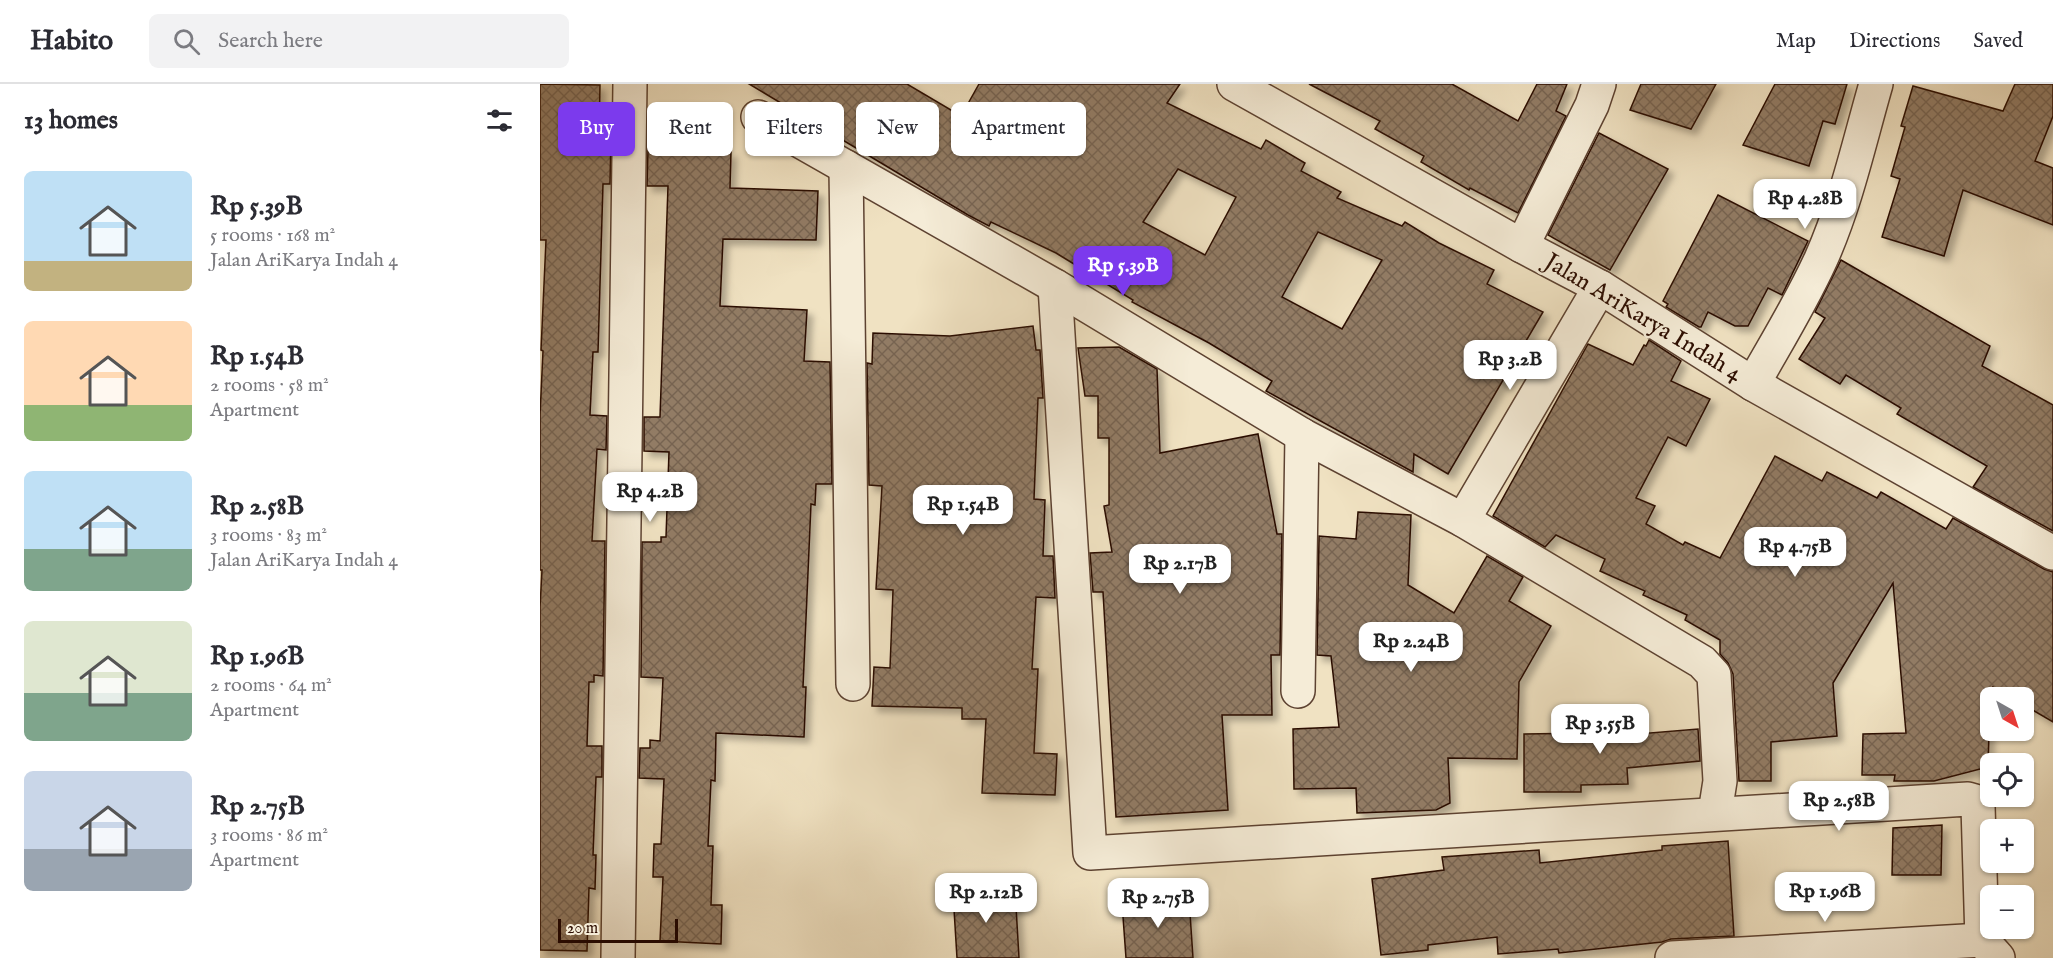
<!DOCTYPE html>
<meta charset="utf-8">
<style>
body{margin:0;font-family:"IM FELL English",serif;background:#f2f2f3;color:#2b2b33;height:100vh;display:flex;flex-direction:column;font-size:22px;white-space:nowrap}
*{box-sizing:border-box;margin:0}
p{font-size:20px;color:#7c7c81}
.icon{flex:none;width:33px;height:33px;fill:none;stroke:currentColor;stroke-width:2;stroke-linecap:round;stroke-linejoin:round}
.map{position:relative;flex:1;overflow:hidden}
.panel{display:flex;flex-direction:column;background:#fff;width:540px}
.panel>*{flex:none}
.banner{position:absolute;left:18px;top:18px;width:570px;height:54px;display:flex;gap:12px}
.needle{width:39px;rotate:141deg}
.tools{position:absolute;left:1440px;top:603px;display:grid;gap:12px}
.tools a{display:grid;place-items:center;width:54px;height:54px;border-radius:9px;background:#fff;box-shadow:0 2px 4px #0004;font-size:30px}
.scale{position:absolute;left:18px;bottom:15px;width:120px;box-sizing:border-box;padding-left:6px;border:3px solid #2c0d01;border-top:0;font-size:16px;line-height:21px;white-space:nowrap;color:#2c0d01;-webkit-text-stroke:4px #f5ecd7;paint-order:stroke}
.price{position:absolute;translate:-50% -51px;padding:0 14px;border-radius:12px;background:#fff;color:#222;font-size:20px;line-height:39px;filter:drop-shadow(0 2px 3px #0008)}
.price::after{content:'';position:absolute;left:50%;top:36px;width:18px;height:14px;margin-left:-9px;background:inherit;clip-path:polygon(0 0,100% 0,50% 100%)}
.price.current{background:#7c3aed;color:#fff}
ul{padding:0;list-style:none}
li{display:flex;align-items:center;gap:18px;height:150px;padding:0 24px}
li span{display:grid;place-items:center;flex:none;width:168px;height:120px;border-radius:9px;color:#555}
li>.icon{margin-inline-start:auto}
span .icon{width:72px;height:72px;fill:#fffc;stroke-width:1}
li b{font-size:26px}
h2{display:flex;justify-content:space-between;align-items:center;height:72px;padding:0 24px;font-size:26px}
.pill{padding:0 21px;border-radius:9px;background:#fff;box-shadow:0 2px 4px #0004;font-size:21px;line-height:54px}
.pill.current{background:#7c3aed;color:#fff}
header{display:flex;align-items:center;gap:36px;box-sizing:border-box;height:84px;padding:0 30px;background:#fff;border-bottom:2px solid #e1e1e2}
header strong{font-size:28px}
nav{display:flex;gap:33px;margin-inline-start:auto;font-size:21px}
.search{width:420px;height:54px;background:#f2f2f3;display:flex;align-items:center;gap:15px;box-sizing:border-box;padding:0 21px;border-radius:9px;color:#7c7c81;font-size:22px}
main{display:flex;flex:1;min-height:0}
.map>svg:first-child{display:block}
.building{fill:url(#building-cross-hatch);stroke:#2c0d01;stroke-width:1.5;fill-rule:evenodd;filter:url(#shadow)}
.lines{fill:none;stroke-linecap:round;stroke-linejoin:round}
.minor-casing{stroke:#5d4231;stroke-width:36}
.minor{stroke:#f5ecd7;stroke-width:33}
.labels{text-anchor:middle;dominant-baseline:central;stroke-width:5;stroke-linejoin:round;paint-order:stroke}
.street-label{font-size:24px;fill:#2c0d01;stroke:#f5ecd7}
</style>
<header>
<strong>Habito</strong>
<div class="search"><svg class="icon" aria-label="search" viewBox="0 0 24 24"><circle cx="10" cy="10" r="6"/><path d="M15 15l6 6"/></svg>Search here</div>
<nav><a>Map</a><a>Directions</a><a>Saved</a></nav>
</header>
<main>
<section class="panel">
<h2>13 homes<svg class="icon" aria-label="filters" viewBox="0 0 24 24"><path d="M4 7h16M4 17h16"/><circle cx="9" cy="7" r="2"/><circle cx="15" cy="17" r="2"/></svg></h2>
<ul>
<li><span style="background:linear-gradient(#bfe0f5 75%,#c2b280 0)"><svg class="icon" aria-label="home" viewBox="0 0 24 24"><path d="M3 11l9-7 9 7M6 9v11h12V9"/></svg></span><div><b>Rp 5.39B</b><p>5 rooms · 168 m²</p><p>Jalan AriKarya Indah 4</p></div></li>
<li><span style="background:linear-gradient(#ffd9b3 70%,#8fb573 0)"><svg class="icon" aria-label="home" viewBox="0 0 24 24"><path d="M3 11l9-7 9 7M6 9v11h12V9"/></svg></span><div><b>Rp 1.54B</b><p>2 rooms · 58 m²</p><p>Apartment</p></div></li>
<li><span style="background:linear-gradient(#bfe0f5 65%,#7fa58c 0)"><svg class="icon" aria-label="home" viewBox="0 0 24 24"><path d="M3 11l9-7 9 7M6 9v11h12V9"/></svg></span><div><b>Rp 2.58B</b><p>3 rooms · 83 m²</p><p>Jalan AriKarya Indah 4</p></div></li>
<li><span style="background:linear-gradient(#dfe7d0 60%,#7fa58c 0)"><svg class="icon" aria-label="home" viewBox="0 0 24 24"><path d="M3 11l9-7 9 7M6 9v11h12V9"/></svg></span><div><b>Rp 1.96B</b><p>2 rooms · 64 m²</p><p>Apartment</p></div></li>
<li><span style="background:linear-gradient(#c9d6e8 65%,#9aa5b1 0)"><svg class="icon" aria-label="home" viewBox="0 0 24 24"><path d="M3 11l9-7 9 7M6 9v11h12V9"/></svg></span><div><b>Rp 2.75B</b><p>3 rooms · 86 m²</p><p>Apartment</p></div></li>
</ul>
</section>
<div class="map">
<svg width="1513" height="874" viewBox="0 0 1513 874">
<defs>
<pattern id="building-cross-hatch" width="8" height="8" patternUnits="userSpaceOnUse" patternTransform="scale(1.5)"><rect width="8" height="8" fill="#927c65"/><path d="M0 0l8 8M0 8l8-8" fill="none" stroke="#776451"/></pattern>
<filter id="shadow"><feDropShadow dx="5.5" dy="5.5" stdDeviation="3" flood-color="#0004"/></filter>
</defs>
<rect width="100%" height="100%" fill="#f0e2c2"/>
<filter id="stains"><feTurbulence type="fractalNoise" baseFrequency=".00333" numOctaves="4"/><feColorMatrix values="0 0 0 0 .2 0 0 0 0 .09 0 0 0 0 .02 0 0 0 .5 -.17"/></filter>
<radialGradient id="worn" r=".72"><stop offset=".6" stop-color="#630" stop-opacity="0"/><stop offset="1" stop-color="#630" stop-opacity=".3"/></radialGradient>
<!-- building -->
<g class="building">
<path d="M 0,0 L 60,1 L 59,51 L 71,52 L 70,100 L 63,100 L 58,268 L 53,268 L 50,331 L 67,332 L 66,366 L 57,365 L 52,457 L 65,457 L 63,592 L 54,591 L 54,598 L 49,598 L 47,662 L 62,662 L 62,693 L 56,693 L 53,771 L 56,771 L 55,805 L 49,804 L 47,867 L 0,866 L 0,523 L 2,486 L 0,486 L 0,331 L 3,267 L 1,266 L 6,156 L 0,156 Z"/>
<path d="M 209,0 L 367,0 L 421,32 L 439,0 L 640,0 L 627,19 L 721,65 L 726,56 L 765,79 L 761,87 L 801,108 L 797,114 L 862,142 L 865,138 L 899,159 L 954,186 L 947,200 L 1003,228 L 908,390 L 874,370 L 873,388 L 726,307 L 732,297 L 669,259 L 592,218 L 593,216 L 516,169 L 451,138 L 449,142 L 428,131 ZM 638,85 L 696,113 L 665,171 L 603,138 ZM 778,148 L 842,176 L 802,245 L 742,213 Z"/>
<path d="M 769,0 L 912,0 L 978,37 L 997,0 L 1027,0 L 1016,27 L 1026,32 L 978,129 L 930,104 L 929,106 L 881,78 L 884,72 L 835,45 L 840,37 Z"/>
<path d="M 1101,0 L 1176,0 L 1151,45 L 1090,26 Z"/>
<path d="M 1235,0 L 1307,0 L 1295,40 L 1283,37 L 1269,82 L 1203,61 Z"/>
<path d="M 1475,0 L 1513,0 L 1513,32 L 1495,77 L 1513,84 L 1513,141 L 1423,106 L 1404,172 L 1342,153 L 1360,95 L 1351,92 L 1365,43 L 1361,42 L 1373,2 L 1463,27 Z"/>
<path d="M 1059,49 L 1128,85 L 1070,186 L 1008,151 Z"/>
<path d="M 108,65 L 191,68 L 190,104 L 278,107 L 276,156 L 183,155 L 180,222 L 267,226 L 264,277 L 290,278 L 292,400 L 276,400 L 275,421 L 271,420 L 263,603 L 266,603 L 264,653 L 176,649 L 175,697 L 171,696 L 168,762 L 173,762 L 171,821 L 182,821 L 181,860 L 120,857 L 123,793 L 113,793 L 114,760 L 121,760 L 124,695 L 99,694 L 100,664 L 110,664 L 110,656 L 120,657 L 123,594 L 101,593 L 102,458 L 121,458 L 121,453 L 126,453 L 129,368 L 104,367 L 104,333 L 120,333 L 128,102 L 107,102 Z"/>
<path d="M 1178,111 L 1268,157 L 1242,211 L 1228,204 L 1208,242 L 1195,242 L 1168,228 L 1161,243 L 1159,243 L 1126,223 L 1128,220 L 1123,217 Z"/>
<path d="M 1301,176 L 1450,262 L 1442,282 L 1513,321 L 1513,447 L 1433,403 L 1447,382 L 1357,330 L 1361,324 L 1306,291 L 1300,300 L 1259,275 L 1285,234 L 1275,228 Z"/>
<path d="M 493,242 L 496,266 L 500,266 L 503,314 L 498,314 L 494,415 L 505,416 L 503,472 L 513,472 L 515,514 L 496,513 L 492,585 L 498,585 L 494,669 L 517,670 L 515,711 L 442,709 L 446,635 L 422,635 L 422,624 L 332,622 L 334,583 L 350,584 L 353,506 L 336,505 L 342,402 L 329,401 L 327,279 L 332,280 L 333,249 L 410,252 Z"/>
<path d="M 1109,256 L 1141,277 L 1131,297 L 1170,315 L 1146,362 L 1128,353 L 1096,414 L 1115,422 L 1106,440 L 1143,461 L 1145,458 L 1180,474 L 1235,372 L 1282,397 L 1287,388 L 1337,414 L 1341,408 L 1406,445 L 1413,434 L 1504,485 L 1513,488 L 1513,638 L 1484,621 L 1484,614 L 1470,614 L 1453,603 L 1452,614 L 1450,614 L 1448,683 L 1394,697 L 1354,697 L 1355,691 L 1322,691 L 1323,650 L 1366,649 L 1353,499 L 1293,599 L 1297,652 L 1231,658 L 1231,697 L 1199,697 L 1193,590 L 1188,579 L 1180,570 L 1180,556 L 1145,536 L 1147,531 L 1103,511 L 1105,507 L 1060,487 L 1065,475 L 1016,451 L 1005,463 L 953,432 L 1048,260 L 1093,281 L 1104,261 L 1106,262 Z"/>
<path d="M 579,263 L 617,285 L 620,369 L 718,350 L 737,450 L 742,450 L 740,571 L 731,571 L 732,631 L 682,631 L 688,726 L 576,733 L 563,508 L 553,508 L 550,469 L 572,468 L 564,422 L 569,421 L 569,354 L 558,354 L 558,312 L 545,312 L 538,264 Z"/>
<path d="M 818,428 L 871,431 L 868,501 L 914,529 L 947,472 L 983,493 L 969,517 L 1011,542 L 979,598 L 977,675 L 908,674 L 910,719 L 896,726 L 817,729 L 816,704 L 754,705 L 753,645 L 799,643 L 791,572 L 777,571 L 779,452 L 816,455 Z"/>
<path d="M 1086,633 L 1086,651 L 1158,645 L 1160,677 L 1087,684 L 1088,700 L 1041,701 L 1041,708 L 984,708 L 984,650 L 1049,649 L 1049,634 Z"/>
<path d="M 1402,741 L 1401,791 L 1352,791 L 1353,744 Z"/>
<path d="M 1188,757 L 1194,852 L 1131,855 L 1122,858 L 1019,869 L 1018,865 L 958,870 L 957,853 L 888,861 L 888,866 L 841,871 L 832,795 L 904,786 L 902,773 L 999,766 L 1000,779 L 1122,766 L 1122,762 Z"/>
<path d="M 475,805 L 479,874 L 417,874 L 413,809 Z"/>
<path d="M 649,814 L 653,874 L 586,874 L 582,819 Z"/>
</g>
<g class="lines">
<defs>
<g id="minor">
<path d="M 694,0 L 982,162 L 1060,203 L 1213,300 L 1513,469"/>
<path d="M 218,33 L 515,202 L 762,351 L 923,436 L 1162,578 L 1174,591 L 1180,697 L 1175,729"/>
<path d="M 306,83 L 313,600"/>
<path d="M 982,162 L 1052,21 L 1059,0"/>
<path d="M 515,202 L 550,769 L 1428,715 L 1435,717 L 1438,722 L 1442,856 L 1458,874"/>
<path d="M 1213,300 C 1236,259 1261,219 1281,175 C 1306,119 1319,59 1336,0"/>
<path d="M 923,436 L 1060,203"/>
<path d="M 758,607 L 762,351"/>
<path d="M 78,874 L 90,0"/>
<path d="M 1132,874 L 1442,856"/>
</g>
</defs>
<!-- minor casing -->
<use href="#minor" class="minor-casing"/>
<!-- minor -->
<use href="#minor" class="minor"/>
</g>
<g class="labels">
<!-- street labels -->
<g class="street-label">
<text transform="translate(1103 234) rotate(31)">Jalan AriKarya Indah 4</text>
</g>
</g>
<rect width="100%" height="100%" filter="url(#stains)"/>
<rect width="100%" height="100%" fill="url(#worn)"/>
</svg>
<div class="tools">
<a><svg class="needle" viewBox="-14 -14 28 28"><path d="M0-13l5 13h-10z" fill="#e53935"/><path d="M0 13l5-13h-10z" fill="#7c7c81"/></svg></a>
<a><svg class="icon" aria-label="locate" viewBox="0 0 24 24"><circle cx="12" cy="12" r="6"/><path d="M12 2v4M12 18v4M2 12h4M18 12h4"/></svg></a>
<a>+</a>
<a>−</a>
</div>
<div class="scale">20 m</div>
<b class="price" style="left:1265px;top:146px">Rp 4.28B</b>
<b class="price current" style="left:583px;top:213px">Rp 5.39B</b>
<b class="price" style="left:970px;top:307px">Rp 3.2B</b>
<b class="price" style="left:110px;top:439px">Rp 4.2B</b>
<b class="price" style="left:423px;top:452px">Rp 1.54B</b>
<b class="price" style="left:1255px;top:494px">Rp 4.75B</b>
<b class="price" style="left:640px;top:511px">Rp 2.17B</b>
<b class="price" style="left:871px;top:589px">Rp 2.24B</b>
<b class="price" style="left:1060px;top:671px">Rp 3.55B</b>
<b class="price" style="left:1299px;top:748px">Rp 2.58B</b>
<b class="price" style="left:1285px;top:839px">Rp 1.96B</b>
<b class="price" style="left:446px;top:840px">Rp 2.12B</b>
<b class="price" style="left:618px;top:845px">Rp 2.75B</b>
<div class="banner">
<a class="pill current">Buy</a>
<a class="pill">Rent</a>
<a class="pill">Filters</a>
<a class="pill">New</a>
<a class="pill">Apartment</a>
</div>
</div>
</main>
